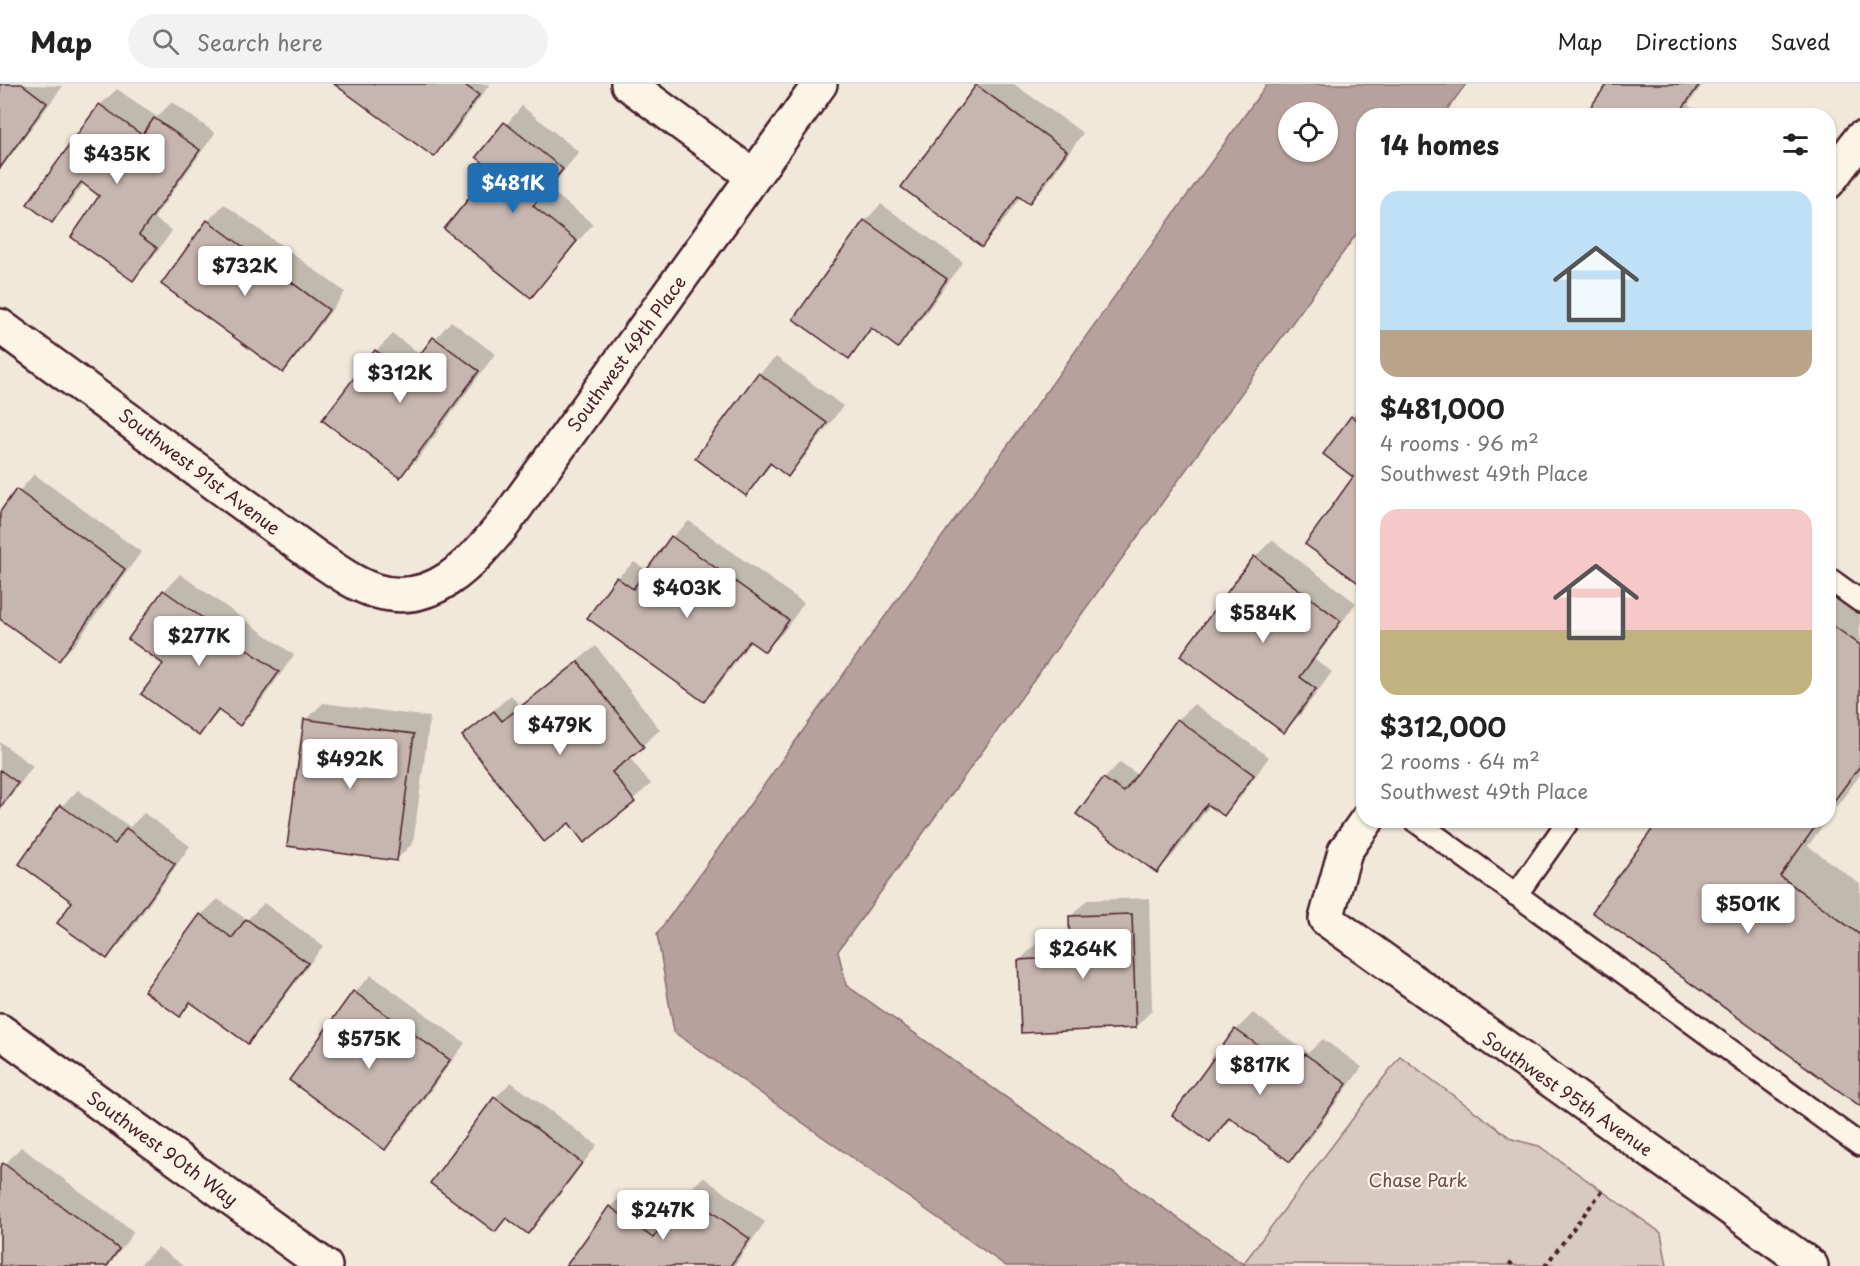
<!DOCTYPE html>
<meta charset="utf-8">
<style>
body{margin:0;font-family:"Playpen Sans",sans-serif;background:#f2f2f2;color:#222;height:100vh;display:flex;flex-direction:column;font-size:22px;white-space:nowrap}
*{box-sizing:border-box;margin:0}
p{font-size:20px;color:#767676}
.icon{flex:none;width:33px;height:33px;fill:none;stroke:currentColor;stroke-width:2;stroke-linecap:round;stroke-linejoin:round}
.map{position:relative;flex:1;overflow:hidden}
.panel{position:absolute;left:1356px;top:24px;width:480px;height:720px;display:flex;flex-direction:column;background:#fff;border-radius:24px;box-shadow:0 2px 4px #0004}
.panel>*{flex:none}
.fabs{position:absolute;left:1278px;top:18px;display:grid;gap:12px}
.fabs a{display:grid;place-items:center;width:60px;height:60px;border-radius:50%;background:#fff;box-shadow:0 2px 4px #0004;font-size:30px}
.price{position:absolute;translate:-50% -51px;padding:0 14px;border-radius:6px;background:#fff;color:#222;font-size:20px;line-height:39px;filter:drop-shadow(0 2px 3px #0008)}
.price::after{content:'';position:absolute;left:50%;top:36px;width:18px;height:14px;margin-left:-9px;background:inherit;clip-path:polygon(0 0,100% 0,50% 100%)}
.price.on{background:#1f6fb2;color:#fff}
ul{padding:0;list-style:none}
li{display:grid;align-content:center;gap:12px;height:318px;padding:0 24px}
li span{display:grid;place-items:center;height:186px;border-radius:18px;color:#555}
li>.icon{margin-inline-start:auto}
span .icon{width:108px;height:108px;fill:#fffc;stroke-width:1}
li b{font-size:26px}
h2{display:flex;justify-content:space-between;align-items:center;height:72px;padding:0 24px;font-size:26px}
header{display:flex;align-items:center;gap:36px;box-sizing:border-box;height:84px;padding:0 30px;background:#fff;border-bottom:2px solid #e0e0e0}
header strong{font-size:28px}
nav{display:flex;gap:33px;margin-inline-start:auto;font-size:21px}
.search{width:420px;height:54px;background:#f2f2f2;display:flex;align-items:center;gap:15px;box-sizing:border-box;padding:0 21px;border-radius:33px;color:#767676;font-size:22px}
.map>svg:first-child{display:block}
.green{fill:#d8cac0;stroke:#917476;stroke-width:1.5}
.water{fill:#b6a19c;stroke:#8b6d6f;stroke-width:1.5;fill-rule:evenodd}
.shadow{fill:#0003;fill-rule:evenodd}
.building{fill:#c7b6af;stroke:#4a1f2b;stroke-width:1.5}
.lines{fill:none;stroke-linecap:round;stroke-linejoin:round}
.service-casing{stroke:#4a1f2b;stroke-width:26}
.minor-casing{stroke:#4a1f2b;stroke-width:38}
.path{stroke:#4a1f2b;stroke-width:4;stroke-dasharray:4.5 4.5;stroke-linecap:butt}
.service{stroke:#fcf5e5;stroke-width:21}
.minor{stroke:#fcf5e5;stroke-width:33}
.labels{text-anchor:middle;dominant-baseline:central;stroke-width:4.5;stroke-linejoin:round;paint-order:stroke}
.street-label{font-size:18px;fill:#4a1f2b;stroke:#fcf5e5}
.park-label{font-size:18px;fill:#6e4a50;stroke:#fcf5e5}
</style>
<header>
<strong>Map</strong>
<div class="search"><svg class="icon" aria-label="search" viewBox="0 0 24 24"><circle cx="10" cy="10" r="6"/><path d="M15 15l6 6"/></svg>Search here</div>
<nav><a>Map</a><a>Directions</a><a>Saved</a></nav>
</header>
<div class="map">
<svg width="1860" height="1182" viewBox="0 0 1860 1182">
<rect width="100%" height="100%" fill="#f1e8da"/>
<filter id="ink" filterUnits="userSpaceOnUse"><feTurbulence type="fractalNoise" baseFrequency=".0167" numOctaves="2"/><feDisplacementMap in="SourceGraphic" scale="12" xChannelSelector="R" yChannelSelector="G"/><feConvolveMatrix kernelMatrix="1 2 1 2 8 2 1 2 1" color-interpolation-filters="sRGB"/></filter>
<g filter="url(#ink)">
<!-- green -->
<path class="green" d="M 1400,972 L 1512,1055 L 1539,1062 L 1661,1149 L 1667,1182 L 1243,1180 Z"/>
<!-- water -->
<path class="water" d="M 1267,0 L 1466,0 L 1443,31 L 1364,32 L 1363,141 L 838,867 L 846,901 L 1246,1182 L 1006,1182 L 674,948 L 657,850 ZM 1288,28 L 1328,28 L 1328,68 L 1288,68 Z"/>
<!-- shadow -->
<g class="shadow">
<path d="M 0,0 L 63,2 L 0,86 Z"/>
<path d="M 337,0 L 490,0 L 451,54 L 434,71 Z"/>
<path d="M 979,0 L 1014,0 L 1083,49 L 1045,102 L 1029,118 L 1021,112 L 999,144 L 982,161 L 903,103 Z"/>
<path d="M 1609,0 L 1703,0 L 1688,21 L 1703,32 L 1586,32 Z"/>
<path d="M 117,5 L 157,33 L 172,18 L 215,49 L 154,134 L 172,147 L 149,179 L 132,195 L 101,112 L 84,99 L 69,120 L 52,137 L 100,21 Z"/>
<path d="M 522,22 L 579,68 L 549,105 L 593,140 L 531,212 L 494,85 L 479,73 Z"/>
<path d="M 224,120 L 345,208 L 299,270 L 283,287 L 208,137 Z"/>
<path d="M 881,120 L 963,178 L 914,245 L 898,262 L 874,244 L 849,273 L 865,137 Z"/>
<path d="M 451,237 L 495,270 L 417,376 L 400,392 L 324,336 L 376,267 L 393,250 L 421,271 Z"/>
<path d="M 776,273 L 843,322 L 804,374 L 788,391 L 773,379 L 746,410 L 759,290 Z"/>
<path d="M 1364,321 L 1364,501 L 1352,333 Z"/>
<path d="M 34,390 L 141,468 L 76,559 L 59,575 L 0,533 L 0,430 Z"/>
<path d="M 689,437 L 804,519 L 782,550 L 765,566 L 751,557 L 721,599 L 704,616 L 617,494 L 634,478 L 648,487 L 672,453 Z"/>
<path d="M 1272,456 L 1356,519 L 1315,575 L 1332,588 L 1301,630 L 1284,647 L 1255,473 Z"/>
<path d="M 180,490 L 294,571 L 257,623 L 240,640 L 221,626 L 199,650 L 165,579 L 164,507 Z"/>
<path d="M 1842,497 L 1860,510 L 1860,691 L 1828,734 L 1828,511 Z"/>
<path d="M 596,562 L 660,646 L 629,673 L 651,700 L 584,757 L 569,737 L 464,652 L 511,611 L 520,622 Z"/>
<path d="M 323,619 L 430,633 L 413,759 L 397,775 L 306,636 Z"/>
<path d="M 1194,620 L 1269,673 L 1240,714 L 1223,730 L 1210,721 L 1174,770 L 1157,787 L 1079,729 L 1104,695 L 1120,678 L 1138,691 L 1178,636 Z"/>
<path d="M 0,658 L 33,682 L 0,727 Z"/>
<path d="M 78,706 L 130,743 L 144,729 L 190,762 L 123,857 L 107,873 L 74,817 L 62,722 Z"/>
<path d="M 1661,736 L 1827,736 L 1808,762 L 1860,800 L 1860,1020 Z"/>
<path d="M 1149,814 L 1152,926 L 1136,943 L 1020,876 L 1036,860 L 1071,858 L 1070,833 L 1087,816 ZM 1077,872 L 1077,875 L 1035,876 L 1035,873 Z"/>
<path d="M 218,815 L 247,836 L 264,819 L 323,862 L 264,941 L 248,958 L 192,918 L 179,931 L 201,831 Z"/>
<path d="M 371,891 L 465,959 L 401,1047 L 384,1064 L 291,996 L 355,908 Z"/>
<path d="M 1253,929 L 1308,969 L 1323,955 L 1362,983 L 1307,1059 L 1290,1076 L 1232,1034 L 1210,1057 L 1174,1031 L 1236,946 Z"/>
<path d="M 511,998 L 597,1061 L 544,1132 L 528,1148 L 508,1133 L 495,1146 L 495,1014 Z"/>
<path d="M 21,1063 L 134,1148 L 109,1182 L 0,1182 L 0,1086 Z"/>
<path d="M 703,1093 L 765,1138 L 734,1182 L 568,1182 L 610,1123 L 627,1107 L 668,1136 L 686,1110 Z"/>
<path d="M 158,1163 L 184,1182 L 139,1182 Z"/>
</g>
<!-- building -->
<g class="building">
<path d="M 0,0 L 22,0 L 47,19 L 0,84 Z"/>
<path d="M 334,0 L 463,0 L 479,11 L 434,73 Z"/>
<path d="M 1607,0 L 1700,0 L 1677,32 L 1584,32 Z"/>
<path d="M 976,1 L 1067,67 L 1029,120 L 1018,112 L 982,163 L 901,103 Z"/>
<path d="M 99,20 L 142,51 L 154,34 L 200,66 L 139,151 L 157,164 L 133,197 L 71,153 L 99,112 L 81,98 L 52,139 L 27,120 Z"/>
<path d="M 504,38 L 563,85 L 533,122 L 577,157 L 531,214 L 444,145 L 492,86 L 476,73 Z"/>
<path d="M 207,136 L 329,226 L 283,289 L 161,200 Z"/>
<path d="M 864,136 L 947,195 L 898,264 L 871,244 L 849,275 L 793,235 Z"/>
<path d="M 433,253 L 479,287 L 400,394 L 322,336 L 375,266 L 406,289 Z"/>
<path d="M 758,289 L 827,339 L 788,393 L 770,379 L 746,412 L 695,374 Z"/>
<path d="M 1351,332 L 1364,341 L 1364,503 L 1305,460 L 1353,393 L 1323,370 Z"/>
<path d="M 16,405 L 125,485 L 59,577 L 0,535 L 0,428 Z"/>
<path d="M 671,452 L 789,536 L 765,568 L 749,557 L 704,618 L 587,534 L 616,493 L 633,505 Z"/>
<path d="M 1254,472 L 1341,537 L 1300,593 L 1316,605 L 1284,649 L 1180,572 Z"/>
<path d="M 163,506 L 279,588 L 240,642 L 218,626 L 199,652 L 141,610 L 163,580 L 128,555 Z"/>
<path d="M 1828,538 L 1860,561 L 1860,682 L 1828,725 Z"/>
<path d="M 578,578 L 644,663 L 612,688 L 635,718 L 584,759 L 569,739 L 544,758 L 462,652 L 494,627 L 502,637 Z"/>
<path d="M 304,635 L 414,650 L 397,777 L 287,762 Z"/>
<path d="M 1177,635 L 1254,691 L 1224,732 L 1207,720 L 1157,789 L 1076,730 L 1103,694 L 1124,708 Z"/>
<path d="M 0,686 L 18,699 L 0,724 Z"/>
<path d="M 60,721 L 115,760 L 126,744 L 175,780 L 107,875 L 57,839 L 72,818 L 19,780 Z"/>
<path d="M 1659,736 L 1820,736 L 1780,792 L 1860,851 L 1860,1022 L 1592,828 Z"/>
<path d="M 200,830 L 232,854 L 246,835 L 308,879 L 248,960 L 190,918 L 180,933 L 144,907 Z"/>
<path d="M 1132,830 L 1136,944 L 1021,949 L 1018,876 L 1070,873 L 1069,832 Z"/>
<path d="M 353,907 L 450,976 L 385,1066 L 289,996 Z"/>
<path d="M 1235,945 L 1293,986 L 1305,970 L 1347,1000 L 1290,1078 L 1229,1033 L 1210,1059 L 1172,1031 Z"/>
<path d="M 494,1013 L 582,1079 L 528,1150 L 506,1134 L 495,1148 L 430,1099 Z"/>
<path d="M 3,1079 L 119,1165 L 107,1182 L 0,1182 L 0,1083 Z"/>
<path d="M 685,1109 L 750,1155 L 730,1182 L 566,1182 L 609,1122 L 653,1154 Z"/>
</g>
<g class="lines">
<defs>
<g id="service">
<path d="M 1828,494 L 1860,517"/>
<path d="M 1414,736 L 1860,1061"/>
<path d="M 1516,811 L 1569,736"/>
</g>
<g id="minor">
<path d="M 628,0 L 753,92"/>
<path d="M 1828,98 L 1860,55"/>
<path d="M 0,242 L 316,473 C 334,485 355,501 376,507 C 433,524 471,479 503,441 L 820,0"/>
<path d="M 1367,736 L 1345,767 L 1326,835 L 1811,1182"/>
<path d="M 0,947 L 325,1182"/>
</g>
</defs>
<!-- service casing -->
<use href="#service" class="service-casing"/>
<!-- minor casing -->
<use href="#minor" class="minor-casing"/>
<!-- path -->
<g class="path">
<path d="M 1509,1178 L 1514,1182"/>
<path d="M 1545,1182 L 1602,1107"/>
</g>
<!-- service -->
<use href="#service" class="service"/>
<!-- minor -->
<use href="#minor" class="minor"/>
</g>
</g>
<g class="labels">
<!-- street labels -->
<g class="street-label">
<text transform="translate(626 269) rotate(-54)">Southwest 49th Place</text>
<text transform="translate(200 387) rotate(37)">Southwest 91st Avenue</text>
<text transform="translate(1568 1009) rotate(35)">Southwest 95th Avenue</text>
<text transform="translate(163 1064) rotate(36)">Southwest 90th Way</text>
</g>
<!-- park labels -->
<g class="park-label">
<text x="1418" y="1095">Chase Park</text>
</g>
</g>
</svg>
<div class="fabs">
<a><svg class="icon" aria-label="locate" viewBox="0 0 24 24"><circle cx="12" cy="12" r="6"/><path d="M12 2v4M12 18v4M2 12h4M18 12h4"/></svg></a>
</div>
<b class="price" style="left:117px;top:101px">$435K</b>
<b class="price on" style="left:513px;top:130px">$481K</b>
<b class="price" style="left:245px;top:213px">$732K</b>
<b class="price" style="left:400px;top:320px">$312K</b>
<b class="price" style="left:687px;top:535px">$403K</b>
<b class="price" style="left:1263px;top:560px">$584K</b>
<b class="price" style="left:199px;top:583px">$277K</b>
<b class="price" style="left:560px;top:672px">$479K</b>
<b class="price" style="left:350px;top:706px">$492K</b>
<b class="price" style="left:1748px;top:851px">$501K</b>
<b class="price" style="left:1083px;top:896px">$264K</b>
<b class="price" style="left:369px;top:986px">$575K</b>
<b class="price" style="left:1260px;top:1012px">$817K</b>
<b class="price" style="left:663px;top:1157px">$247K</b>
<section class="panel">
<h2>14 homes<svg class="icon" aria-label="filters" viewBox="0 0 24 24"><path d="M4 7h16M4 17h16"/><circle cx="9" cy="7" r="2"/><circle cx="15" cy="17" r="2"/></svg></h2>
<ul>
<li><span style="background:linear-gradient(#bfe0f5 75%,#b9a48a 0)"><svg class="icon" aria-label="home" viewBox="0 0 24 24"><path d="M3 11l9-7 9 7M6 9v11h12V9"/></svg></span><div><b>$481,000</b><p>4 rooms · 96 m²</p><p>Southwest 49th Place</p></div></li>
<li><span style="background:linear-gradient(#f6c9c9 65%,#c2b280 0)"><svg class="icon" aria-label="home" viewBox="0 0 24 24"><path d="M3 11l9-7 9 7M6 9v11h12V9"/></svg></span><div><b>$312,000</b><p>2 rooms · 64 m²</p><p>Southwest 49th Place</p></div></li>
</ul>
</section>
</div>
